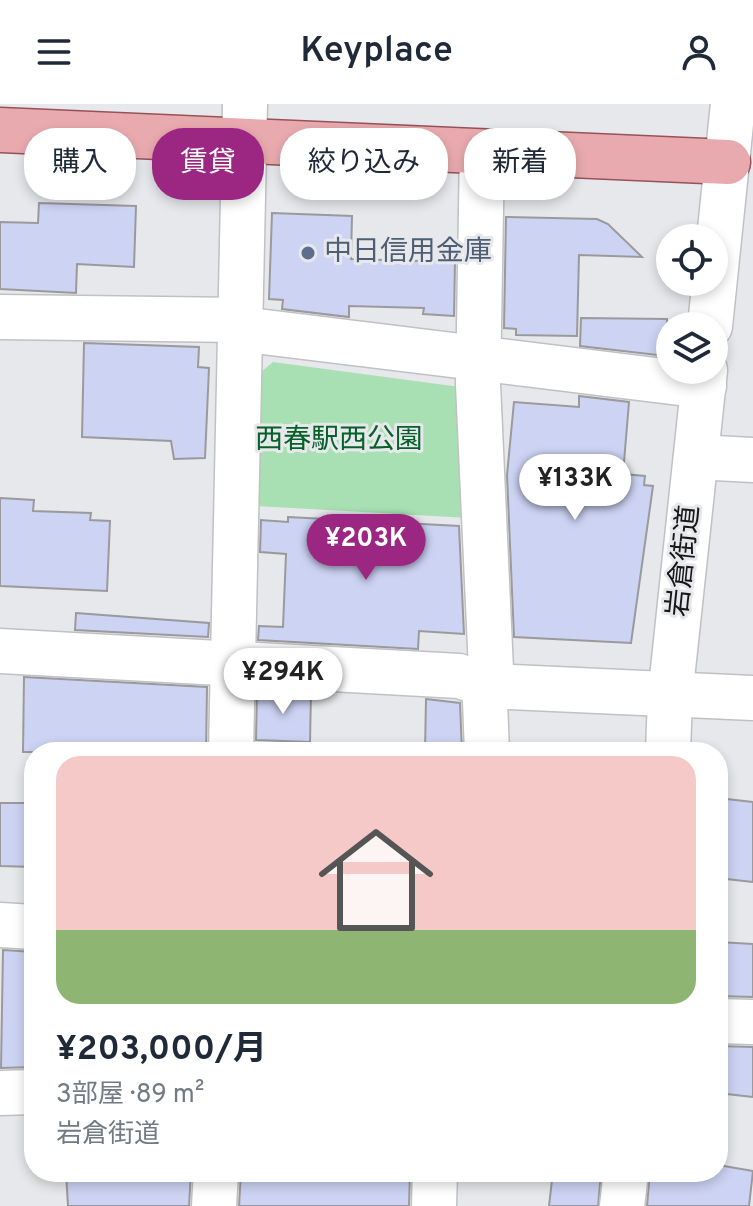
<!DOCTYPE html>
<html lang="ja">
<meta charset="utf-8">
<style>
body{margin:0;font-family:Overpass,"Noto Sans JP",sans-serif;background:#f2f2f3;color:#1f2937;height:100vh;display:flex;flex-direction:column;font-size:30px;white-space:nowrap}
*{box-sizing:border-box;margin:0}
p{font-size:26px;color:#747a83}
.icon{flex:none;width:44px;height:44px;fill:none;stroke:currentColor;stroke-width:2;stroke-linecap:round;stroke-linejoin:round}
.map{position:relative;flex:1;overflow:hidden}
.sheet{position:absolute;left:24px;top:638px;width:704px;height:440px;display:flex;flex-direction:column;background:#fff;border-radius:32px;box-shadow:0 4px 12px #0003}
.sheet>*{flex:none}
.guide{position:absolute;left:24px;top:24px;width:706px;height:72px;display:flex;gap:16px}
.controls{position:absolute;left:656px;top:120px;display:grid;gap:16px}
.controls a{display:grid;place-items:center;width:72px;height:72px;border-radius:50%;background:#fff;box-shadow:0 4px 12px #0003;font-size:40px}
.price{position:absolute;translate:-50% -68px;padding:0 18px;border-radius:28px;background:#fff;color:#222;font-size:26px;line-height:52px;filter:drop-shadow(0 2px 4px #0008)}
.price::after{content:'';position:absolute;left:50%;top:48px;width:24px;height:18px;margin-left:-12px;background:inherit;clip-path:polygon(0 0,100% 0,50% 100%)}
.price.on{background:#9c2782;color:#fff}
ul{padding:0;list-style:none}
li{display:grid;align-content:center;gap:16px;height:424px;padding:0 32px}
li span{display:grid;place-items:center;height:248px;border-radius:24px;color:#555}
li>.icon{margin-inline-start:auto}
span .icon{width:144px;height:144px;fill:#fffc;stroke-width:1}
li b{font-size:34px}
.tag{padding:0 28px;border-radius:32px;background:#fff;box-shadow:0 4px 12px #0003;font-size:28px;line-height:72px}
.tag.on{background:#9c2782;color:#fff}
header{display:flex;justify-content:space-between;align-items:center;height:104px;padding:0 32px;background:#fff;font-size:36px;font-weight:600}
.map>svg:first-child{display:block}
.green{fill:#a8e0b3}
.building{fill:#ccd3f3;stroke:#9a9a9d;stroke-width:2}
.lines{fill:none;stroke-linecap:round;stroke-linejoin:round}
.minor-casing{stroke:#c0c1c4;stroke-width:47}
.major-casing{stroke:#965258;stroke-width:47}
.minor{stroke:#fff;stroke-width:44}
.major{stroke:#e9aaaf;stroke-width:44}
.service-dot{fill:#5c6f8a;stroke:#e7e8eb;stroke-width:3}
.labels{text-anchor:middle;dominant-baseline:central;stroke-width:6;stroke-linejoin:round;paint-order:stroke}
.service-label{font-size:28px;fill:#4e5e75;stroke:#e7e8eb;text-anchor:start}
.park-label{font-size:28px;fill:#06602a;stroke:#e7e8eb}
.street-label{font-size:28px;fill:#171718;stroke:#e7e8eb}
</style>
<header><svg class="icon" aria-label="menu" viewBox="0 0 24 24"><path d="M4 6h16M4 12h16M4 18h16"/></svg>Keyplace<svg class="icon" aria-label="person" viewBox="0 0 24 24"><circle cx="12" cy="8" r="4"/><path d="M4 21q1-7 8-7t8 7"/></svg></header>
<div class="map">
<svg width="753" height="1102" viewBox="0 0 753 1102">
<rect width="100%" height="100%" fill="#e7e8eb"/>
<!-- green -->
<path class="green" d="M 273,258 L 460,283 L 468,414 L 256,402 L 255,273 Z"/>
<!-- building -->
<g class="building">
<path d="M 39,99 L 136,102 L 134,163 L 77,160 L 76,189 L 0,185 L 0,118 L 38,119 Z"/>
<path d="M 272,109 L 352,112 L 351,155 L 455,158 L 454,212 L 423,210 L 424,204 L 349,202 L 349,213 L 282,205 L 283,196 L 269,195 Z"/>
<path d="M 506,113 L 597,115 L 608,120 L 642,153 L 579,151 L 577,232 L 516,231 L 516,225 L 504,224 Z"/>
<path d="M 581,214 L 667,215 L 666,252 L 580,242 Z"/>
<path d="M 84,239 L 199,243 L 198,263 L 209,264 L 205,354 L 174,355 L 171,337 L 82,333 Z"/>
<path d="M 579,292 L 629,298 L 623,370 L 645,372 L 644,381 L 653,382 L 631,539 L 514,533 L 507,371 L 514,298 L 579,303 Z"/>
<path d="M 0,394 L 34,396 L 33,407 L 91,409 L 90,416 L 110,417 L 107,487 L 0,482 Z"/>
<path d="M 288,413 L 459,422 L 464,530 L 419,527 L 418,545 L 258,536 L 259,522 L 283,523 L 286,450 L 260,448 L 261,416 L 288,418 Z"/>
<path d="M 76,509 L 209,519 L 208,533 L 75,526 Z"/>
<path d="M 24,573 L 207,583 L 206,648 L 23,648 Z"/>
<path d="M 257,586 L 311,589 L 310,638 L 256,636 Z"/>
<path d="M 426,595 L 460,599 L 462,648 L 425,648 Z"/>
<path d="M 718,694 L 753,698 L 753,778 L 718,774 Z"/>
<path d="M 0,699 L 34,699 L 34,763 L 0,762 Z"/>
<path d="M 718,838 L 753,840 L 753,893 L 718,892 Z"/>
<path d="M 3,846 L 34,848 L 34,963 L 1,964 Z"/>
<path d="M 718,942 L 753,943 L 753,993 L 718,989 Z"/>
<path d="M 718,1061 L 753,1067 L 749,1102 L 647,1102 L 650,1068 L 718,1068 Z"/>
<path d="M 66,1068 L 191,1068 L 189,1102 L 68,1102 Z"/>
<path d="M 241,1068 L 410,1068 L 409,1102 L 239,1102 Z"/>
<path d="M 553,1068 L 601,1068 L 598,1102 L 549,1102 Z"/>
</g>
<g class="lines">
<defs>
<g id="minor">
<path d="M 482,48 L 478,280 L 491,566 L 485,597 L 487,648"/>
<path d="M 0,213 L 240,216"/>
<path d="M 710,222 L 733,0"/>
<path d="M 240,225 L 704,282"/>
<path d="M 696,353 L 753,356"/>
<path d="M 0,547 L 459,572 L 489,582 L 753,594"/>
<path d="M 231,648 L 245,0"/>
<path d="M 668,648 L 670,593 L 705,266"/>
<path d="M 0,821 L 34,823"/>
<path d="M 718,917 L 753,918"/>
<path d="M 0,989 L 34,988"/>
<path d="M 214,1102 L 216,1068"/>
<path d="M 434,1102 L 435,1068"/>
<path d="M 622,1102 L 626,1068"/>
</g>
<path id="major" d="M 0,26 L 728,58"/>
</defs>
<!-- minor casing -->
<use href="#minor" class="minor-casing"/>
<!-- major casing -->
<use href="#major" class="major-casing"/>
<!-- minor -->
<use href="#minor" class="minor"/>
<!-- major -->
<use href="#major" class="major"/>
</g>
<!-- markers -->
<circle class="service-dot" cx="308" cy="149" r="8"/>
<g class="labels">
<!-- service labels -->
<g class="service-label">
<text x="324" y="149">中日信用金庫</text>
</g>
<!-- park labels -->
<g class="park-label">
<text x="339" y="337">西春駅西公園</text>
</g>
<!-- street labels -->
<g class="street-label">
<text transform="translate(685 457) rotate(-84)">岩倉街道</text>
</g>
</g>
</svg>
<div class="controls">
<a><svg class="icon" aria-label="locate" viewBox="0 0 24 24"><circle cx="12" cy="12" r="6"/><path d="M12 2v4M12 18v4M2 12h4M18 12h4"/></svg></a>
<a><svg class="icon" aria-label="layers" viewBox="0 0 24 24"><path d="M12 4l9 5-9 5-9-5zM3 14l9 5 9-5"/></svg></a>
</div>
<b class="price" style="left:575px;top:418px">¥133K</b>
<b class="price on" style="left:366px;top:478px">¥203K</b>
<b class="price" style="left:283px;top:612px">¥294K</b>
<div class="guide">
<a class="tag">購入</a>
<a class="tag on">賃貸</a>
<a class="tag">絞り込み</a>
<a class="tag">新着</a>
</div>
<section class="sheet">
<ul>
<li><span style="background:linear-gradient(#f6c9c9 70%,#8fb573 0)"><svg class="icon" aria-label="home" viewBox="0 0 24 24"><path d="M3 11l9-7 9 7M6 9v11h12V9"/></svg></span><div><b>¥203,000/月</b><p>3部屋 · 89 m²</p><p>岩倉街道</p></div></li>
</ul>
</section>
</div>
